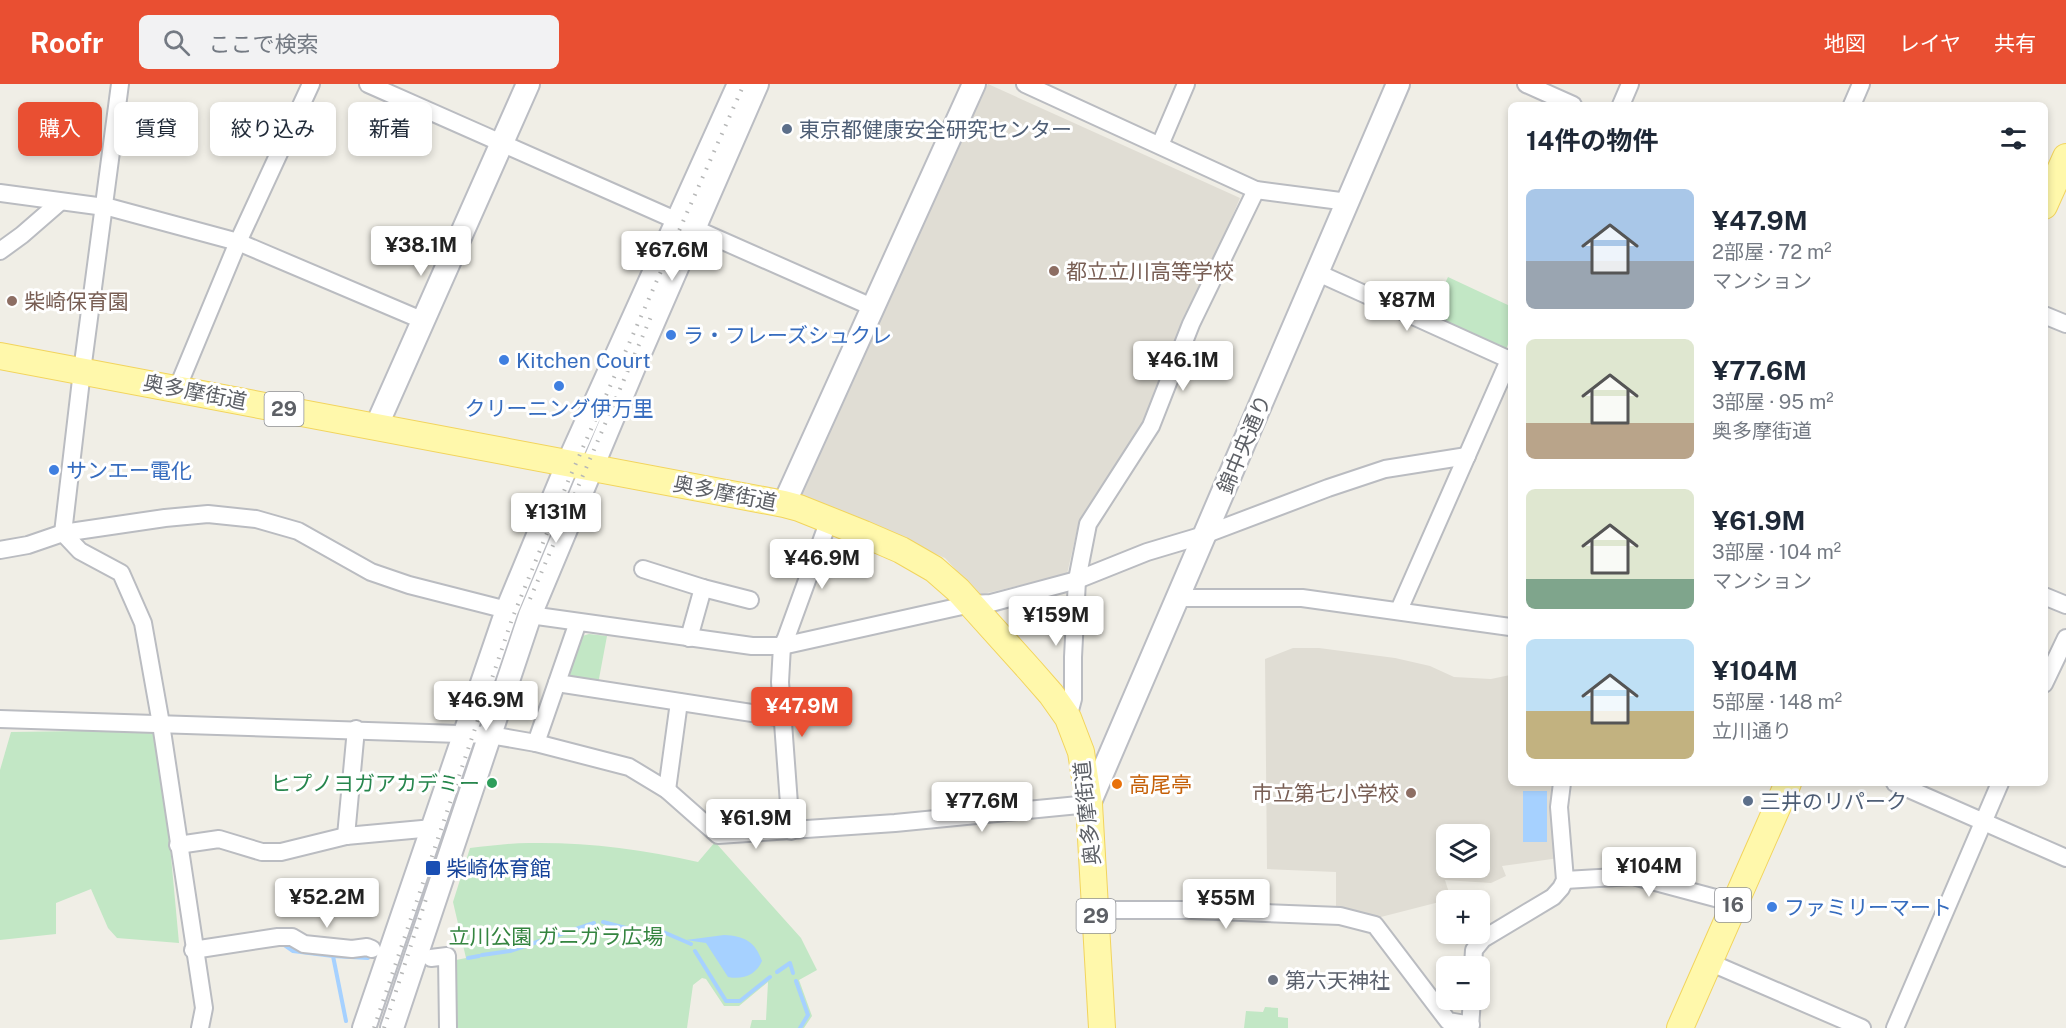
<!DOCTYPE html>
<html lang="ja">
<meta charset="utf-8">
<style>
body{margin:0;font-family:"Public Sans","Noto Sans JP",sans-serif;background:#f2f2f3;color:#1f2937;height:100vh;display:flex;flex-direction:column;font-size:22px;white-space:nowrap}
*{box-sizing:border-box;margin:0}
p{font-size:20px;color:#747a83}
.icon{flex:none;width:33px;height:33px;fill:none;stroke:currentColor;stroke-width:2;stroke-linecap:round;stroke-linejoin:round}
.map{position:relative;flex:1;overflow:hidden}
.panel{position:absolute;left:1508px;top:18px;width:540px;height:684px;display:flex;flex-direction:column;background:#fff;border-radius:9px;box-shadow:0 3px 9px #0003}
.panel>*{flex:none}
.banner{position:absolute;left:18px;top:18px;width:570px;height:54px;display:flex;gap:12px}
.tools{position:absolute;left:1436px;top:740px;display:grid;gap:12px}
.tools a{display:grid;place-items:center;width:54px;height:54px;border-radius:9px;background:#fff;box-shadow:0 3px 9px #0003;font-size:30px}
.price{position:absolute;translate:-50% -51px;padding:0 14px;border-radius:6px;background:#fff;color:#222;font-size:20px;line-height:39px;filter:drop-shadow(0 2px 3px #0008)}
.price::after{content:'';position:absolute;left:50%;top:36px;width:18px;height:14px;margin-left:-9px;background:inherit;clip-path:polygon(0 0,100% 0,50% 100%)}
.price.current{background:#e94f32;color:#fff}
ul{padding:0;list-style:none}
li{display:flex;align-items:center;gap:18px;height:150px;padding:0 18px}
li span{display:grid;place-items:center;flex:none;width:168px;height:120px;border-radius:9px;color:#555}
li>.icon{margin-inline-start:auto}
span .icon{width:72px;height:72px;fill:#fffc;stroke-width:1}
li b{font-size:26px}
h2{display:flex;justify-content:space-between;align-items:center;height:72px;padding:0 18px;font-size:26px}
.pill{padding:0 21px;border-radius:9px;background:#fff;box-shadow:0 3px 9px #0003;font-size:21px;line-height:54px}
.pill.current{background:#e94f32;color:#fff}
header{display:flex;align-items:center;gap:36px;box-sizing:border-box;height:84px;padding:0 30px;background:#e94f32;color:#fff}
header strong{font-size:28px}
nav{display:flex;gap:33px;margin-inline-start:auto;font-size:21px}
.search{width:420px;height:54px;background:#f2f2f3;display:flex;align-items:center;gap:15px;box-sizing:border-box;padding:0 21px;border-radius:9px;color:#747a83;font-size:22px}
.map>svg:first-child{display:block}
.education{fill:#e0ddd4;fill-rule:evenodd}
.green{fill:#c2e7c5}
.water{fill:#a6d1ff}
.lines{fill:none;stroke-linecap:round;stroke-linejoin:round}
.stream{stroke:#a6d1ff;stroke-width:4}
.street-casing{stroke:#babcc1;stroke-width:20}
.secondary-casing{stroke:#bbbdc3;stroke-width:26}
.primary-casing{stroke:#f2d45d;stroke-width:28}
.street{stroke:#fff;stroke-width:16}
.secondary{stroke:#fff;stroke-width:22}
.primary{stroke:#fff8ab;stroke-width:26}
.rail{stroke:#b6b7b7;stroke-width:4;stroke-dasharray:1.5 8;stroke-linecap:butt}
.service-dot{fill:#5c6f8a;stroke:#fff;stroke-width:2}
.education-dot{fill:#8d6e63;stroke:#fff;stroke-width:2}
.shop-dot{fill:#3f7fe0;stroke:#fff;stroke-width:2}
.leisure-dot{fill:#2e9e5b;stroke:#fff;stroke-width:2}
.food-dot{fill:#e8710a;stroke:#fff;stroke-width:2}
.transit-dot{fill:#1a4fb4;stroke:#fff;stroke-width:2}
.worship-dot{fill:#6b7280;stroke:#fff;stroke-width:2}
.labels{text-anchor:middle;dominant-baseline:central;stroke-width:6;stroke-linejoin:round;paint-order:stroke}
.shield{fill:#fff;stroke:#8e9094;stroke-width:1.5}
.shield-label{font-size:20px;font-weight:bold;fill:#5d6066}
.service-label{font-size:21px;fill:#4e5e75;stroke:#fff;text-anchor:start}
.education-label{font-size:21px;fill:#785e54;stroke:#fff;text-anchor:start}
.shop-label{font-size:21px;fill:#366cbe;stroke:#fff;text-anchor:start}
.street-label{font-size:21px;fill:#5d6066;stroke:#fff}
.leisure-label{font-size:21px;fill:#27864d;stroke:#fff;text-anchor:end}
.food-label{font-size:21px;fill:#c56008;stroke:#fff;text-anchor:start}
.transit-label{font-size:21px;fill:#164399;stroke:#fff;text-anchor:start}
.park-label{font-size:21px;fill:#358540;stroke:#fff}
.worship-label{font-size:21px;fill:#5b616d;stroke:#fff;text-anchor:start}
</style>
<header>
<strong>Roofr</strong>
<div class="search"><svg class="icon" aria-label="search" viewBox="0 0 24 24"><circle cx="10" cy="10" r="6"/><path d="M15 15l6 6"/></svg>ここで検索</div>
<nav><a>地図</a><a>レイヤ</a><a>共有</a></nav>
</header>
<div class="map">
<svg width="2066" height="944" viewBox="0 0 2066 944">
<rect width="100%" height="100%" fill="#f0eee6"/>
<!-- education -->
<g class="education">
<path d="M 988,0 L 1240,114 L 1138,355 L 1094,413 L 1078,442 L 1067,490 L 979,511 L 945,474 L 801,411 L 798,403 Z"/>
<path d="M 1293,564 L 1319,564 L 1395,574 L 1430,582 L 1454,593 L 1491,595 L 1510,591 L 1510,699 L 1557,699 L 1559,774 L 1502,782 L 1506,792 L 1491,799 L 1445,796 L 1451,815 L 1373,835 L 1336,828 L 1336,788 L 1267,785 L 1265,575 ZM 1446,750 L 1479,750 L 1479,783 L 1446,783 Z"/>
</g>
<!-- green -->
<g class="green">
<path d="M 1448,193 L 1510,222 L 1510,255 L 1505,268 L 1429,232 Z"/>
<path d="M 589,550 L 607,552 L 598,600 L 568,595 L 566,591 L 579,553 Z"/>
<path d="M 153,646 L 169,751 L 179,859 L 117,854 L 108,844 L 91,805 L 56,819 L 56,850 L 0,856 L 0,686 L 11,648 Z"/>
<path d="M 715,758 L 801,854 L 817,886 L 799,896 L 812,932 L 804,944 L 750,944 L 752,936 L 766,936 L 768,898 L 739,922 L 724,922 L 706,895 L 702,894 L 693,901 L 687,944 L 451,944 L 451,877 L 466,874 L 453,818 L 470,764 C 490,762 510,759 529,759 C 586,758 642,765 698,778 Z"/>
<path d="M 1265,923 L 1278,924 L 1278,933 L 1288,934 L 1288,944 L 1244,944 L 1246,927 L 1263,928 Z"/>
</g>
<!-- water -->
<g class="water">
<rect x="1523" y="707" width="24" height="51"/>
<path d="M 724,851 C 744,852 755,857 762,877 C 756,891 743,896 728,893 L 706,859 L 686,856 Z"/>
</g>
<g class="lines">
<!-- stream -->
<g class="stream">
<path d="M 603,838 L 626,844 L 661,847 L 691,860"/>
<path d="M 283,860 L 293,867 L 333,872 L 346,937"/>
<path d="M 695,867 L 726,917 L 740,917 L 770,893"/>
<path d="M 482,871 L 510,867 L 594,839"/>
<path d="M 333,872 L 368,874"/>
<path d="M 468,874 L 479,872"/>
<path d="M 777,888 L 790,879 L 793,889"/>
<path d="M 796,897 L 808,931 L 800,944"/>
</g>
<defs>
<g id="street">
<path d="M 120,0 L 82,287 L 63,449 L 80,467 L 121,489 L 143,539 L 161,640 L 204,924 L 200,944"/>
<path d="M 368,0 C 536,73 704,150 872,223"/>
<path d="M 1025,0 L 1256,106 L 1348,118"/>
<path d="M 1526,0 L 1573,21"/>
<path d="M 1621,21 L 1630,0"/>
<path d="M 1852,21 L 1861,0"/>
<path d="M 1160,61 L 1186,0"/>
<path d="M 0,109 L 112,124 L 238,158 L 424,237"/>
<path d="M 0,167 L 22,151 L 60,118"/>
<path d="M 1318,189 L 1510,276"/>
<path d="M 2044,231 L 2066,240"/>
<path d="M 177,305 L 238,158 L 311,0"/>
<path d="M 0,466 L 28,461 L 63,449 L 165,434 L 208,430 L 256,435 L 298,447 L 371,488 L 409,501 L 507,526"/>
<path d="M 643,485 L 703,504 L 750,516"/>
<path d="M 2044,512 L 2066,521"/>
<path d="M 1178,514 L 1302,514 L 1510,543"/>
<path d="M 1399,526 L 1510,274"/>
<path d="M 530,531 L 752,562 L 782,562 L 971,520 L 991,519 L 1077,496 L 1147,468 L 1204,451 L 1328,404 L 1385,385 L 1467,372"/>
<path d="M 689,554 L 703,504"/>
<path d="M 557,599 L 784,634"/>
<path d="M 2044,600 L 2066,554"/>
<path d="M 1068,634 L 1073,615 L 1073,573 L 1077,496 L 1088,440 L 1151,342 L 1191,240 L 1256,106"/>
<path d="M 0,635 L 490,651 L 536,659 L 629,683 L 667,706 L 718,751 L 895,739 L 1089,720"/>
<path d="M 536,659 L 578,538"/>
<path d="M 1895,699 L 2066,774"/>
<path d="M 667,706 L 679,618"/>
<path d="M 791,747 L 780,598 L 782,562 L 786,554 L 829,436"/>
<path d="M 346,752 L 356,645"/>
<path d="M 178,761 L 219,755 L 262,768 L 281,768 L 346,752 L 433,744"/>
<path d="M 1565,796 L 1633,792 L 1734,819"/>
<path d="M 1096,826 L 1192,826 L 1340,832 L 1375,841 L 1448,937 L 1471,941"/>
<path d="M 193,866 L 278,853 L 292,853 L 304,860 L 352,865 L 367,863 L 372,865"/>
<path d="M 431,874 L 447,872 L 448,944"/>
<path d="M 1709,878 L 1862,944"/>
<path d="M 1473,882 L 1474,866 L 1483,855 L 1553,813 L 1561,804 L 1565,796 L 1559,723 L 1562,699"/>
<path d="M 1470,944 L 1472,915"/>
<path d="M 1895,944 L 2000,699"/>
</g>
<g id="secondary">
<path d="M 376,343 L 528,0"/>
<path d="M 784,420 L 974,0"/>
<path d="M 1089,720 L 1398,0"/>
<path d="M 364,944 L 507,526 L 568,379 L 739,0"/>
<path d="M 392,944 L 530,531 L 639,271 L 757,0"/>
</g>
<g id="primary">
<path d="M 2044,122 L 2066,73"/>
<path d="M 0,272 L 784,420 L 799,424 L 864,450 L 901,466 L 934,485 L 958,506 L 1030,586 L 1051,610 L 1068,634 L 1081,668 L 1089,720 L 1102,944"/>
<path d="M 1680,944 L 1788,699"/>
</g>
</defs>
<!-- street casing -->
<use href="#street" class="street-casing"/>
<!-- secondary casing -->
<use href="#secondary" class="secondary-casing"/>
<!-- primary casing -->
<use href="#primary" class="primary-casing"/>
<!-- street -->
<use href="#street" class="street"/>
<!-- secondary -->
<use href="#secondary" class="secondary"/>
<!-- primary -->
<use href="#primary" class="primary"/>
<!-- rail -->
<g class="rail">
<path d="M 530,515 L 653,228"/>
<path d="M 374,944 L 512,535 L 569,395 L 744,0"/>
<path d="M 384,944 L 426,815"/>
</g>
</g>
<!-- markers -->
<g class="service-dot">
<circle cx="787" cy="45" r="6"/>
<circle cx="1748" cy="717" r="6"/>
</g>
<g class="education-dot">
<circle cx="1054" cy="187" r="6"/>
<circle cx="12" cy="217" r="6"/>
<circle cx="1411" cy="709" r="6"/>
</g>
<g class="shop-dot">
<circle cx="671" cy="251" r="6"/>
<circle cx="504" cy="276" r="6"/>
<circle cx="559" cy="302" r="6"/>
<circle cx="54" cy="386" r="6"/>
<circle cx="1772" cy="823" r="6"/>
</g>
<circle class="leisure-dot" cx="492" cy="699" r="6"/>
<circle class="food-dot" cx="1117" cy="700" r="6"/>
<rect class="transit-dot" x="425" y="776" width="16" height="16" rx="3"/>
<circle class="worship-dot" cx="1273" cy="896" r="6"/>
<g class="labels">
<!-- shield labels -->
<g class="shield">
<rect x="264.5" y="308" width="39" height="34" rx="4.5"/>
<rect x="1715" y="804" width="36" height="34" rx="4.5"/>
<rect x="1076.5" y="815" width="39" height="34" rx="4.5"/>
</g>
<g class="shield-label">
<text x="284" y="325">29</text>
<text x="1733" y="821">16</text>
<text x="1096" y="832">29</text>
</g>
<!-- service labels -->
<g class="service-label">
<text x="799" y="45">東京都健康安全研究センター</text>
<text x="1760" y="717">三井のリパーク</text>
</g>
<!-- education labels -->
<g class="education-label">
<text x="1066" y="187">都立立川高等学校</text>
<text x="24" y="217">柴崎保育園</text>
<text x="1399" y="709" text-anchor="end">市立第七小学校</text>
</g>
<!-- shop labels -->
<g class="shop-label">
<text x="683" y="251">ラ・フレーズシュクレ</text>
<text x="516" y="276">Kitchen Court</text>
<text x="559" y="324" text-anchor="middle">クリーニング伊万里</text>
<text x="66" y="386">サンエー電化</text>
<text x="1784" y="823">ファミリーマート</text>
</g>
<!-- street labels -->
<g class="street-label">
<text transform="translate(195 308) rotate(11)">奥多摩街道</text>
<text transform="translate(1244 360) rotate(-67)">錦中央通り</text>
<text transform="translate(725 409) rotate(11)">奥多摩街道</text>
<text transform="translate(1087 729) rotate(-96)">奥多摩街道</text>
</g>
<!-- leisure labels -->
<g class="leisure-label">
<text x="480" y="699">ヒプノヨガアカデミー</text>
</g>
<!-- food labels -->
<g class="food-label">
<text x="1129" y="700">高尾亭</text>
</g>
<!-- transit labels -->
<g class="transit-label">
<text x="446" y="784">柴崎体育館</text>
</g>
<!-- park labels -->
<g class="park-label">
<text x="556" y="852">立川公園 ガニガラ広場</text>
</g>
<!-- worship labels -->
<g class="worship-label">
<text x="1285" y="896">第六天神社</text>
</g>
</g>
</svg>
<div class="tools">
<a><svg class="icon" aria-label="layers" viewBox="0 0 24 24"><path d="M12 4l9 5-9 5-9-5zM3 14l9 5 9-5"/></svg></a>
<a>+</a>
<a>−</a>
</div>
<b class="price" style="left:421px;top:193px">¥38.1M</b>
<b class="price" style="left:672px;top:198px">¥67.6M</b>
<b class="price" style="left:1407px;top:248px">¥87M</b>
<b class="price" style="left:1183px;top:308px">¥46.1M</b>
<b class="price" style="left:556px;top:460px">¥131M</b>
<b class="price" style="left:822px;top:506px">¥46.9M</b>
<b class="price" style="left:1056px;top:563px">¥159M</b>
<b class="price" style="left:486px;top:648px">¥46.9M</b>
<b class="price current" style="left:802px;top:654px">¥47.9M</b>
<b class="price" style="left:982px;top:749px">¥77.6M</b>
<b class="price" style="left:756px;top:766px">¥61.9M</b>
<b class="price" style="left:1649px;top:814px">¥104M</b>
<b class="price" style="left:327px;top:845px">¥52.2M</b>
<b class="price" style="left:1226px;top:846px">¥55M</b>
<div class="banner">
<a class="pill current">購入</a>
<a class="pill">賃貸</a>
<a class="pill">絞り込み</a>
<a class="pill">新着</a>
</div>
<section class="panel">
<h2>14件の物件<svg class="icon" aria-label="filters" viewBox="0 0 24 24"><path d="M4 7h16M4 17h16"/><circle cx="9" cy="7" r="2"/><circle cx="15" cy="17" r="2"/></svg></h2>
<ul>
<li><span style="background:linear-gradient(#a9c7e8 60%,#9aa5b1 0)"><svg class="icon" aria-label="home" viewBox="0 0 24 24"><path d="M3 11l9-7 9 7M6 9v11h12V9"/></svg></span><div><b>¥47.9M</b><p>2部屋 · 72 m²</p><p>マンション</p></div></li>
<li><span style="background:linear-gradient(#dfe7d0 70%,#b9a48a 0)"><svg class="icon" aria-label="home" viewBox="0 0 24 24"><path d="M3 11l9-7 9 7M6 9v11h12V9"/></svg></span><div><b>¥77.6M</b><p>3部屋 · 95 m²</p><p>奥多摩街道</p></div></li>
<li><span style="background:linear-gradient(#dfe7d0 75%,#7fa58c 0)"><svg class="icon" aria-label="home" viewBox="0 0 24 24"><path d="M3 11l9-7 9 7M6 9v11h12V9"/></svg></span><div><b>¥61.9M</b><p>3部屋 · 104 m²</p><p>マンション</p></div></li>
<li><span style="background:linear-gradient(#bfe0f5 60%,#c2b280 0)"><svg class="icon" aria-label="home" viewBox="0 0 24 24"><path d="M3 11l9-7 9 7M6 9v11h12V9"/></svg></span><div><b>¥104M</b><p>5部屋 · 148 m²</p><p>立川通り</p></div></li>
</ul>
</section>
</div>
